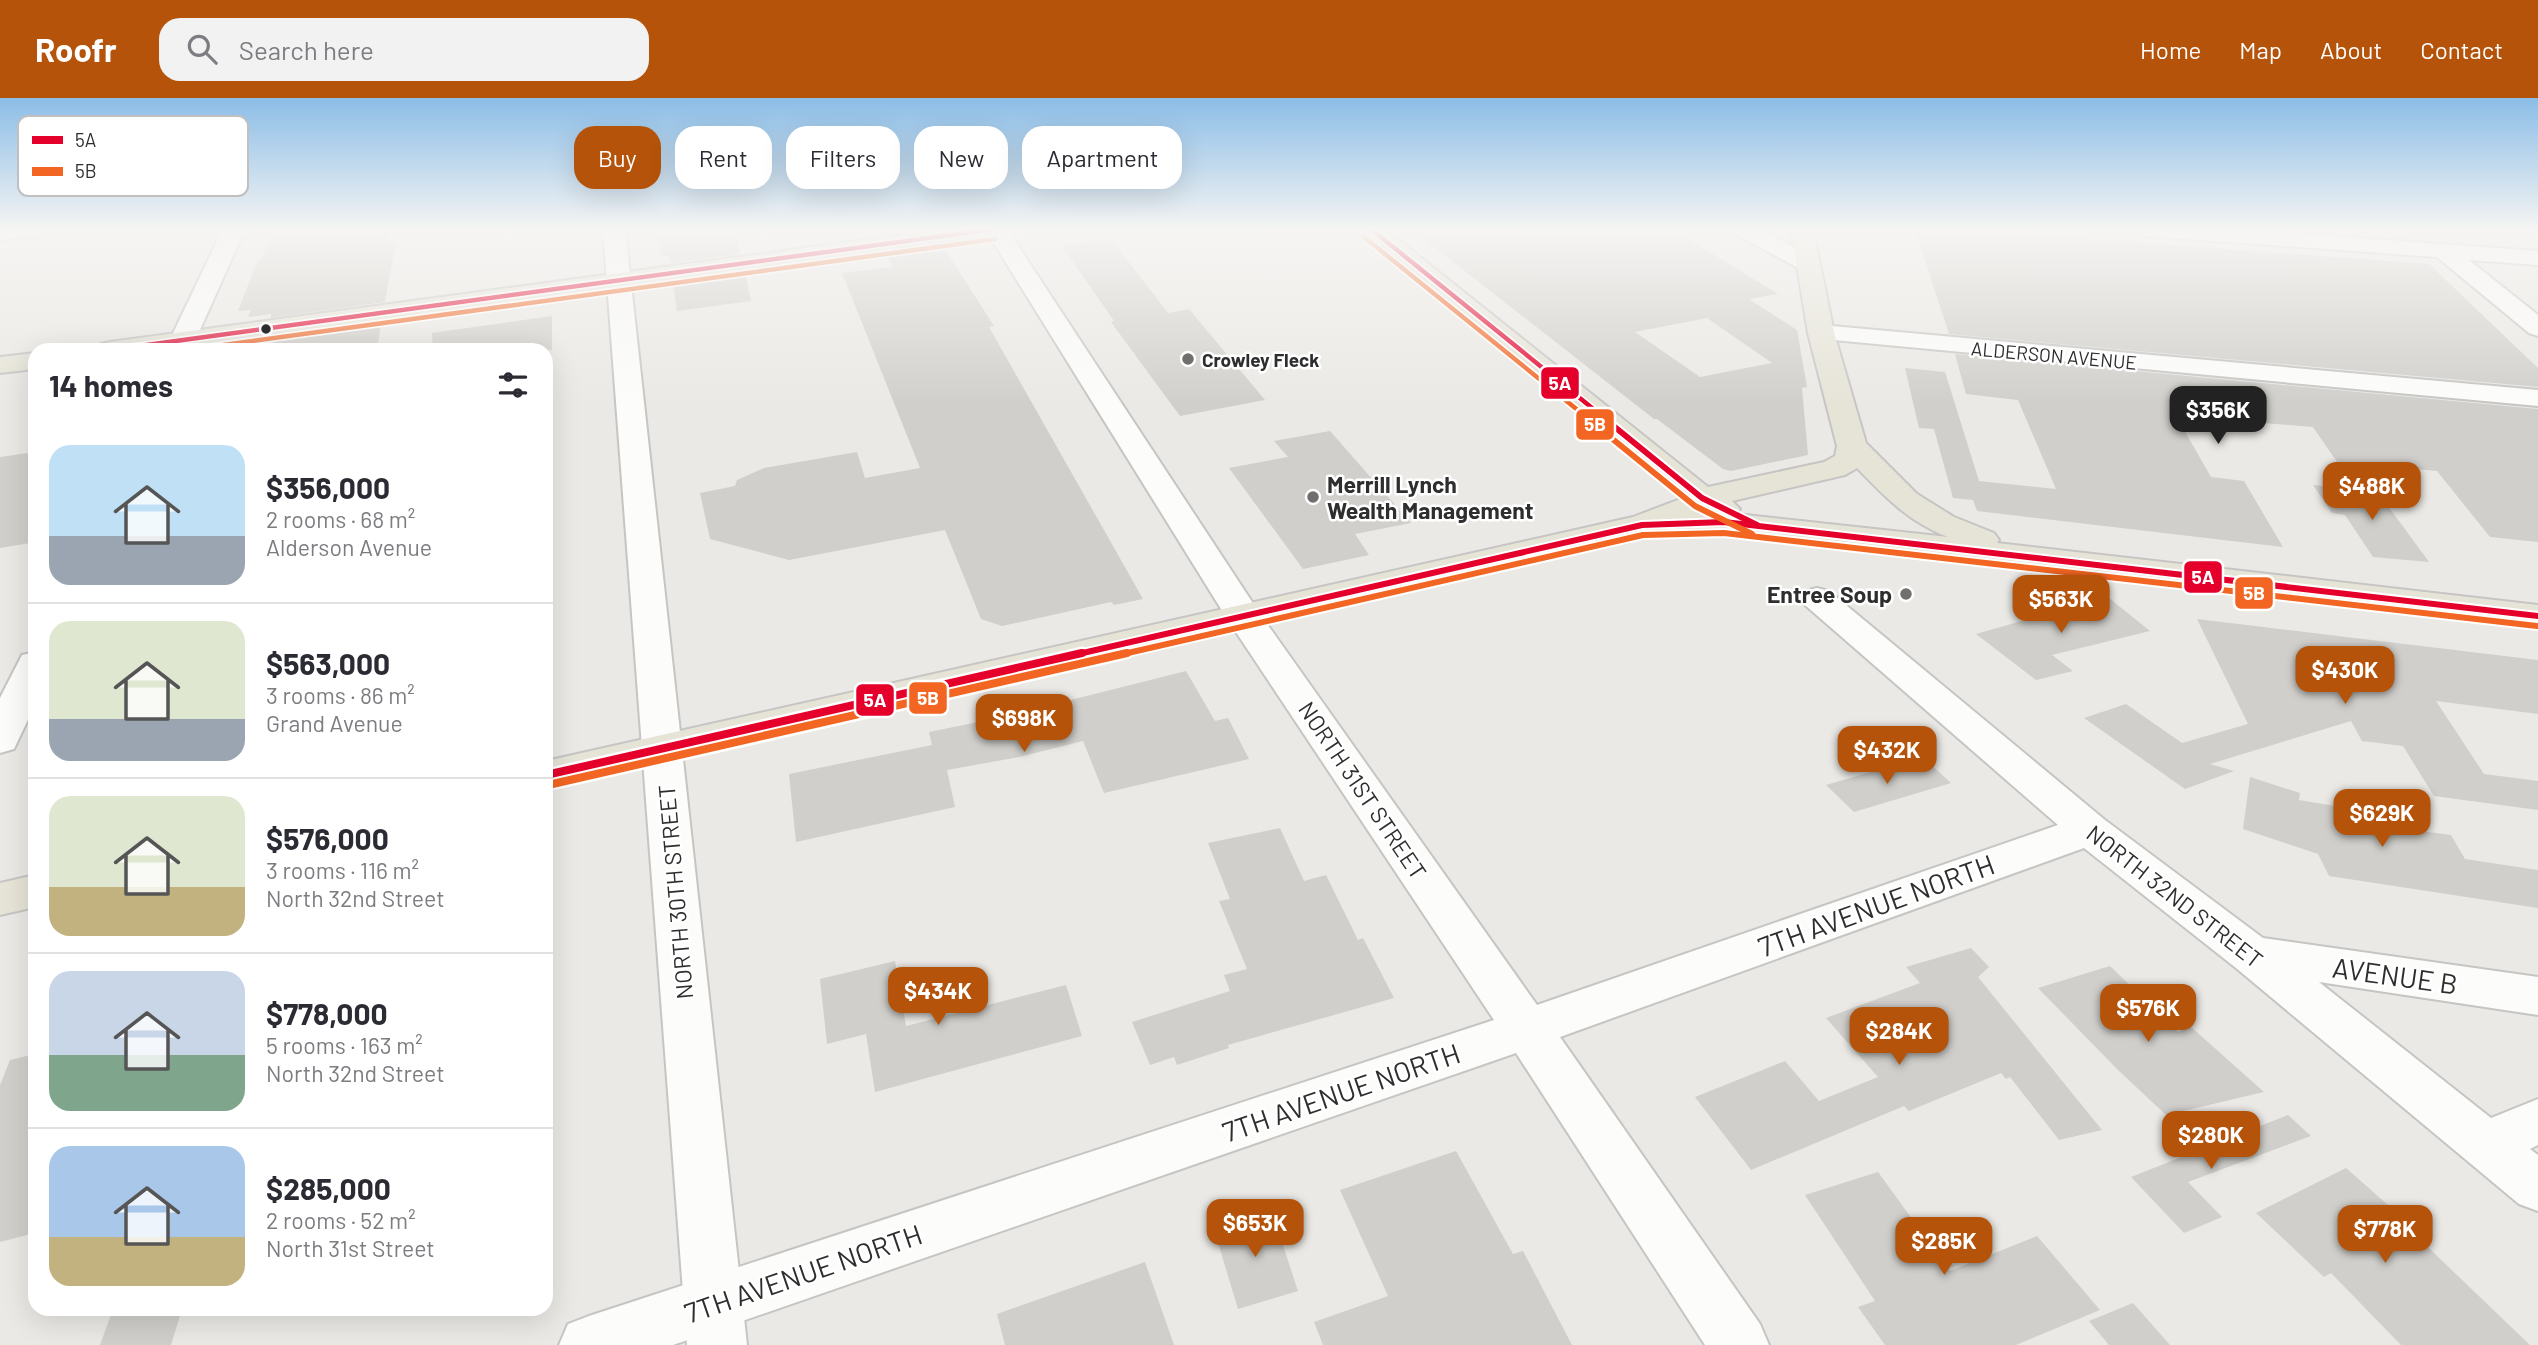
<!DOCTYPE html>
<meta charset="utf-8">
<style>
body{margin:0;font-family:Barlow,sans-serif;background:#f2f2f3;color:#2b2b33;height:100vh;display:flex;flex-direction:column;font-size:26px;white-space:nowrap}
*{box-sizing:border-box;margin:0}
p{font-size:23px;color:#7c7c81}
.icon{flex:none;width:38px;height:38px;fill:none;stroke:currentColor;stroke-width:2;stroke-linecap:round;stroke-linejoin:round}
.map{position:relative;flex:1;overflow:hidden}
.drawer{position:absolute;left:28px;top:245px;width:525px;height:973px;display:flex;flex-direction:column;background:#fff;border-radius:21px;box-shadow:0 7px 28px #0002}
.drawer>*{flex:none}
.guide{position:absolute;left:574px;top:28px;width:665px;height:63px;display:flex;gap:14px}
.price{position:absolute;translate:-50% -60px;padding:0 16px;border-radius:14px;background:#b45309;color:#fff;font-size:23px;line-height:46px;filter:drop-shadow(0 2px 4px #0008)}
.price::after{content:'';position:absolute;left:50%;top:42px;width:21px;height:16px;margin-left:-10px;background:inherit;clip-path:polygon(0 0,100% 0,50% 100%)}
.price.on{background:#222;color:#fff}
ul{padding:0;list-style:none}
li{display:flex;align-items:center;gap:21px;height:175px;padding:0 21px}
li+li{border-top:2px solid #e1e1e2}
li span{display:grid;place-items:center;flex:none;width:196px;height:140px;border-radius:21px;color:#555}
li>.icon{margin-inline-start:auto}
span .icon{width:84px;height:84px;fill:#fffc;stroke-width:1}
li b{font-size:30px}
h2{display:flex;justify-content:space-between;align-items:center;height:84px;padding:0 21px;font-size:30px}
.pill{padding:0 24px;border-radius:21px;background:#fff;box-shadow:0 7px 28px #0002;font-size:24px;line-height:63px}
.pill.on{background:#b45309;color:#fff}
header{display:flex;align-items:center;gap:42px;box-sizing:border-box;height:98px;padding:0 35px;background:#b45309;color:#fff}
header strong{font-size:33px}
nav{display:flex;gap:38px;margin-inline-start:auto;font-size:24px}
.search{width:490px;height:63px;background:#f2f2f3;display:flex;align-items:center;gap:18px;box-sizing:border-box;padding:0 24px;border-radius:21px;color:#7c7c81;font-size:26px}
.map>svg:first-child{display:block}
.building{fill:#d0cfcb;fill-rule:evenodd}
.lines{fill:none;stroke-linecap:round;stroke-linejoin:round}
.street-casing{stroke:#c5c5c4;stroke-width:4}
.secondary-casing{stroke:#c5c5c4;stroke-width:4}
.primary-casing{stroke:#c6c5c4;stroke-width:4}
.street{fill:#fcfcfb;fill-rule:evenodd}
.secondary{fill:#fcfcfb;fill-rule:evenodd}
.primary{fill:#e6e4d7;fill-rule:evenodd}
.bus-1-far2-casing{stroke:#fff;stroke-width:8}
.bus-1-far1-casing{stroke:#fff;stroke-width:10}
.bus-1-casing{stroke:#fff;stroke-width:13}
.bus-2-far2-casing{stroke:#fff;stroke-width:8}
.bus-2-far1-casing{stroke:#fff;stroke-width:10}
.bus-2-casing{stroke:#fff;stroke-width:13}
.bus-1-far2{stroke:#e4002b;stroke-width:4.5}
.bus-1-far1{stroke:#e4002b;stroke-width:6}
.bus-1{stroke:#e4002b;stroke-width:8}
.bus-2-far2{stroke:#f26522;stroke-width:4.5}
.bus-2-far1{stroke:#f26522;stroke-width:6}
.bus-2{stroke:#f26522;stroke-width:8}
.bus-dot{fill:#2e2e2e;stroke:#fff;stroke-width:2.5}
.poi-dot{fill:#706f6e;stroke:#fff;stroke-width:2.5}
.labels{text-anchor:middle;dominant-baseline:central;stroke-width:5;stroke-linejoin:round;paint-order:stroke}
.far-street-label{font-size:19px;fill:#2e2e2e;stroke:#fff}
.far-poi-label{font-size:19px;font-weight:bold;fill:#2e2e2e;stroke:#fff;text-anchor:start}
.poi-label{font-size:23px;font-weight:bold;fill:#2e2e2e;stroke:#fff;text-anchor:start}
.street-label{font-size:23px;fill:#2e2e2e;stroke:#fff}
.near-street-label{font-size:28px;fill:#2e2e2e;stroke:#fff}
.key{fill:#fff;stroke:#c0c0c0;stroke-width:2}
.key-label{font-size:19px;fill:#2e2e2e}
.line-badge{stroke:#fff;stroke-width:2.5}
.badge-label{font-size:19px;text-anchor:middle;font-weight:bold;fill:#fff}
</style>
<header>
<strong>Roofr</strong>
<div class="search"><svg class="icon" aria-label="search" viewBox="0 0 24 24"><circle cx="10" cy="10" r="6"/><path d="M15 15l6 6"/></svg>Search here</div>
<nav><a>Home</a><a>Map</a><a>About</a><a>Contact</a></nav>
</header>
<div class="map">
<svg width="2538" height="1247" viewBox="0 0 2538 1247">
<rect width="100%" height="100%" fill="#eae9e5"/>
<!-- building -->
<g class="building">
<path d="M 275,131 L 386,131 L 387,144 L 396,143 L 385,204 L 271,220 L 271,216 L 248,219 L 251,212 L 238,213 L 258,161 L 262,160 Z"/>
<path d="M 657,131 L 735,131 L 740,156 L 671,165 L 670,159 L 661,157 Z"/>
<path d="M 1411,131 L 1672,131 L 1778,196 L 1749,201 L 1797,232 L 1807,289 L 1802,290 L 1808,357 L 1731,373 L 1723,371 L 1657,321 L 1654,321 ZM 1707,220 L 1772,265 L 1700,279 L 1635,234 Z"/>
<path d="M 1915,132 L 2010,140 L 2008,136 L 2062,141 L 2061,139 L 2429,166 L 2538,270 L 2538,289 L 1949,236 Z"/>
<path d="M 1111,141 L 1168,215 L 1189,211 L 1265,302 L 1180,318 L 1111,224 L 1114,223 L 1062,148 Z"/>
<path d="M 943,148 L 994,228 L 989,229 L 1143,501 L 1114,507 L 1111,504 L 1002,528 L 981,521 L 945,432 L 789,462 L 710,441 L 700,395 L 735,388 L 737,382 L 764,370 L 857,354 L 865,380 L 920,370 L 842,175 L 893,169 L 886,155 Z"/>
<path d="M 745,175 L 751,203 L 677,213 L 673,185 Z"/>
<path d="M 552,218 L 552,252 L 433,252 L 432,235 Z"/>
<path d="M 381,225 L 377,252 L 273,252 L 273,240 Z"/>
<path d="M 1955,256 L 2538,311 L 2538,444 L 2490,439 L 2437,373 L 2337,364 L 2313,329 L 2176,318 L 2211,379 L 2244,383 L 2283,449 L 1977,413 L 1973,402 L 1953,400 L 1934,331 L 1919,330 L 1905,270 L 1945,274 L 1979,383 L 2056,391 L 2018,302 L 1966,296 Z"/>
<path d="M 1330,333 L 1411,425 L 1355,436 L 1369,457 L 1303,471 L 1229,370 L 1288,359 L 1274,343 Z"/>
<path d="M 35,354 L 35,436 L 30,445 L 0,450 L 0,359 Z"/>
<path d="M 2313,387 L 2377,393 L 2429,464 L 2373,459 L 2345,417 L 2332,415 Z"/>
<path d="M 2109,500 L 2150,533 L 2052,557 L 2073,573 L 2036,582 L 1976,536 L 2074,508 L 2072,506 Z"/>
<path d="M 2197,521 L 2538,562 L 2538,616 L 2436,603 L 2484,676 L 2538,683 L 2538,712 L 2434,698 L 2403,648 L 2362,643 L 2351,623 L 2210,666 L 2234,673 L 2185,691 L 2084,620 L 2126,606 L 2182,645 L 2248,626 Z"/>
<path d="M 1186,573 L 1215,623 L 1228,620 L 1249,661 L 1104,695 L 1083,643 L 1019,659 L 947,672 L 955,709 L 796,744 L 789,676 L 932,647 L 929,634 L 1003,619 Z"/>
<path d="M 1928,664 L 1951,685 L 1854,714 L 1826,687 L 1881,671 L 1887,677 Z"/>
<path d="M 2250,679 L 2300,695 L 2299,702 L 2377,715 L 2383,728 L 2451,737 L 2465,761 L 2538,772 L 2538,810 L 2329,778 L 2318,756 L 2243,731 Z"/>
<path d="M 1280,730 L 1304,783 L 1326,777 L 1358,842 L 1363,840 L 1394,900 L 1228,947 L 1229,950 L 1177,967 L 1174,959 L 1150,967 L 1132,924 L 1230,893 L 1224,877 L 1247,871 L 1219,803 L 1230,801 L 1208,745 Z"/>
<path d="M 1971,850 L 1989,869 L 1978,879 L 2102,1032 L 2059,1042 L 2010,979 L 2006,981 L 2001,975 L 1909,1013 L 1904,1008 L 1751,1072 L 1695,999 L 1785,963 L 1819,1003 L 1878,979 L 1826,920 L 1920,885 L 1906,869 Z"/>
<path d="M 895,863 L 906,928 L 1066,887 L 1082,938 L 875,994 L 866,936 L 827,946 L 820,881 Z"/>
<path d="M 2110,868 L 2178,934 L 2190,928 L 2264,994 L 2166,1017 L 2117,971 L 2038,890 Z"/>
<path d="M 35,956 L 35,1135 L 0,1144 L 0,987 L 10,962 Z"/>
<path d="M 2288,1017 L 2311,1038 L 2188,1084 L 2222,1119 L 2184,1135 L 2131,1079 Z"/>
<path d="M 1456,1053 L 1513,1156 L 1523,1153 L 1572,1247 L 1323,1247 L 1314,1224 L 1388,1198 L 1340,1092 Z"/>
<path d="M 2346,1070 L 2414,1130 L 2410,1132 L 2530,1247 L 2401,1247 L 2331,1175 L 2324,1179 L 2256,1115 Z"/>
<path d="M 1878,1074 L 1950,1173 L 2037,1138 L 2100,1212 L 2016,1247 L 1885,1247 L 1858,1209 L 1875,1203 L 1805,1097 Z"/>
<path d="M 1271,1111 L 1298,1193 L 1238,1211 L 1213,1128 Z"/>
<path d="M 1145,1164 L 1174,1247 L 1005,1247 L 997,1216 Z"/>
<path d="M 2133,1205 L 2170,1247 L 2109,1247 L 2089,1223 Z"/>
<path d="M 113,1211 L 182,1211 L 171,1247 L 100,1247 Z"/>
</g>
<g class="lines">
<defs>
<g id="street">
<path d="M 0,131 L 46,131 L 43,136 L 0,142 Z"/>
<path d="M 985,131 L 1007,131 L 1260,516 L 1537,907 L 2058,727 L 1805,507 L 1800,500 L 1805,493 L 1817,490 L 1829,493 L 2105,722 L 2263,840 L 2538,879 L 2538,917 L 2319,884 L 2491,1020 L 2538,1001 L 2538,1047 L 2530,1051 L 2538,1057 L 2538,1113 L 2519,1106 L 2236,870 L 2084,750 L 1560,939 L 1760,1226 L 1769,1247 L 1705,1247 L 1516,955 L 673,1247 L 559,1247 L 568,1226 L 589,1218 L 1494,922 L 1226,519 Z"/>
<path d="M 2135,131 L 2236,131 L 2538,153 L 2538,167 L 2469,162 L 2538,217 L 2538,238 L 2529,235 L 2437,159 L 2146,138 L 2138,136 Z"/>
<path d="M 1821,227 L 2538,292 L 2538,308 L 1812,240 L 1808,235 L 1812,230 Z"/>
</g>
<g id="secondary">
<path d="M 223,131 L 245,131 L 191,252 L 165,252 Z"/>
<path d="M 603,131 L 625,131 L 747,1247 L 687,1247 Z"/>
<path d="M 1732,131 L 1760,131 L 1816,161 L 1820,166 L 1816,171 L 1800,171 L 1735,136 Z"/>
<path d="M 35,554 L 35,607 L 14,651 L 0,655 L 0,600 L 22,557 Z"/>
</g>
<g id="primary">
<path d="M 945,131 L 1005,131 L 1002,136 L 994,138 L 167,252 L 97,252 L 101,246 L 110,244 Z"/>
<path d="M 1360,131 L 1385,131 L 1708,389 L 1824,364 L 1835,358 L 1837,348 L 1808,235 L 1791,131 L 1813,131 L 1834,235 L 1866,345 L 1917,396 L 1954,419 L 1994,435 L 1999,442 L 1997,445 L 2538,507 L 2538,529 L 1757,437 L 1724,434 L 1668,436 L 1657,433 L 546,691 L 546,663 L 1633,419 L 1683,400 ZM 1857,370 C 1886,400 1909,424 1948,439 L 1737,416 L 1740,411 L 1732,403 L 1845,377 Z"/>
<path d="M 35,255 L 35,271 L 0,275 L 0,259 Z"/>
<path d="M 35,777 L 35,809 L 0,817 L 0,785 Z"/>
</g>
</defs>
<!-- street casing -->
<use href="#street" class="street-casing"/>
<!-- secondary casing -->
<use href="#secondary" class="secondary-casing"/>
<!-- primary casing -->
<use href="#primary" class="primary-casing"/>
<!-- street -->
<use href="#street" class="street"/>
<!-- secondary -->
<use href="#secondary" class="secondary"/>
<!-- primary -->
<use href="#primary" class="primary"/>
<defs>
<g id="bus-1-far2">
<path d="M 1371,131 L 1602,318"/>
<path d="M 110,252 L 994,131"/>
</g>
<g id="bus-1-far1">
<path d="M 1600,317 L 1702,400 L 1757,427"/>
<path d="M 1074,557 L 1642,427 L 1724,424 L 2538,518"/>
</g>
<path id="bus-1" d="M 546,677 L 1082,555"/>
<g id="bus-2-far2">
<path d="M 1364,139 L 1585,318"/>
<path d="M 187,252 L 995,141"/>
</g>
<g id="bus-2-far1">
<path d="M 1583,317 L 1695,408 L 1752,436"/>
<path d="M 1119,557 L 1643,437 L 1724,435 L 2537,528"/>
</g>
<path id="bus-2" d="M 548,687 L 1127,555"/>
</defs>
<!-- bus-1-far2 casing -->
<use href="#bus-1-far2" class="bus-1-far2-casing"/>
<!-- bus-1-far1 casing -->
<use href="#bus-1-far1" class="bus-1-far1-casing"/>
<!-- bus-1 casing -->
<use href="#bus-1" class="bus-1-casing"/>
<!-- bus-2-far2 casing -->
<use href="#bus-2-far2" class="bus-2-far2-casing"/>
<!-- bus-2-far1 casing -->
<use href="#bus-2-far1" class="bus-2-far1-casing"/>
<!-- bus-2 casing -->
<use href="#bus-2" class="bus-2-casing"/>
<!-- bus-1-far2 -->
<use href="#bus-1-far2" class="bus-1-far2"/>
<!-- bus-1-far1 -->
<use href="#bus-1-far1" class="bus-1-far1"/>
<!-- bus-1 -->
<use href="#bus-1" class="bus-1"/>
<!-- bus-2-far2 -->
<use href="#bus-2-far2" class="bus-2-far2"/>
<!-- bus-2-far1 -->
<use href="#bus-2-far1" class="bus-2-far1"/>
<!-- bus-2 -->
<use href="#bus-2" class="bus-2"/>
</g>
<!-- sky -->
<linearGradient id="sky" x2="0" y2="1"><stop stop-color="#8bbde7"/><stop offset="0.43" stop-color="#f6f5f3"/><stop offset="1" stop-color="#f6f5f3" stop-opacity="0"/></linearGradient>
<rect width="2538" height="306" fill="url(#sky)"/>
<!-- markers -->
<circle class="bus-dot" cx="266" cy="231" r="6"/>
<g class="poi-dot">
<circle cx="1188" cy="261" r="7"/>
<circle cx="1313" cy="399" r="7"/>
<circle cx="1906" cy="496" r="7"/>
</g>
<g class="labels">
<!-- far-street labels -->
<g class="far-street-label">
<text transform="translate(2054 257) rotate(5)">ALDERSON AVENUE</text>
</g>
<!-- far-poi labels -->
<g class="far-poi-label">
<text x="1202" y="261">Crowley Fleck</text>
</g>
<!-- poi labels -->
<g class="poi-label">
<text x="1327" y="386">Merrill Lynch<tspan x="1327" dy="26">Wealth Management</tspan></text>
<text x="1892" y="496" text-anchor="end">Entree Soup</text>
</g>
<!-- street labels -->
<g class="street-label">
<text transform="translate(1363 692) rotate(56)">NORTH 31ST STREET</text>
<text transform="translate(675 794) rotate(-95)">NORTH 30TH STREET</text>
<text transform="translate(2175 798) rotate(38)">NORTH 32ND STREET</text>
</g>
<!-- near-street labels -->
<g class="near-street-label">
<text transform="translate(1876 807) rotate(-20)">7TH AVENUE NORTH</text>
<text transform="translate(2395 877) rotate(8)">AVENUE B</text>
<text transform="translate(1341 994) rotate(-19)">7TH AVENUE NORTH</text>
<text transform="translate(803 1175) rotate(-19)">7TH AVENUE NORTH</text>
</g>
</g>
<!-- legend -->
<rect x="18" y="18" width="230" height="80" rx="10" class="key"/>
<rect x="32" y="38" width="31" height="8" fill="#e4002b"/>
<rect x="32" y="69" width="31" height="9" fill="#f26522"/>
<g class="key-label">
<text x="75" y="49">5A</text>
<text x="75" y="80">5B</text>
</g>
<g class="line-badge">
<rect x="1540" y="268" width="40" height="34" rx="7" fill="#e4002b"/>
<rect x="1575" y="310" width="40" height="33" rx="7" fill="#f26522"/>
<rect x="2183" y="462" width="40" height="34" rx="7" fill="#e4002b"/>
<rect x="2234" y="478" width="40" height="34" rx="7" fill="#f26522"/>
<rect x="908" y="583" width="40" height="34" rx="7" fill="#f26522"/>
<rect x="855" y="585" width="40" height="34" rx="7" fill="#e4002b"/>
</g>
<g class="badge-label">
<text x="1560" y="292">5A</text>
<text x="1595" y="333">5B</text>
<text x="2203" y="486">5A</text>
<text x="2254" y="502">5B</text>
<text x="928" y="607">5B</text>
<text x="875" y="609">5A</text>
</g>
</svg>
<b class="price on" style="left:2218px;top:348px">$356K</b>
<b class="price" style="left:2372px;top:424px">$488K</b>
<b class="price" style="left:2061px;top:537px">$563K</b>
<b class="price" style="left:2345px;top:608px">$430K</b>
<b class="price" style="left:1024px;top:656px">$698K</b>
<b class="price" style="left:1887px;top:688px">$432K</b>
<b class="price" style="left:2382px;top:751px">$629K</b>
<b class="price" style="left:938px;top:929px">$434K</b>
<b class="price" style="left:2148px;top:946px">$576K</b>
<b class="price" style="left:1899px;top:969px">$284K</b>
<b class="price" style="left:2211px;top:1073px">$280K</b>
<b class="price" style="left:1255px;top:1161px">$653K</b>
<b class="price" style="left:2385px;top:1167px">$778K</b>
<b class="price" style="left:1944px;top:1179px">$285K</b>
<div class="guide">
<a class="pill on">Buy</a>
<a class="pill">Rent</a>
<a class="pill">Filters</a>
<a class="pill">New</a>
<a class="pill">Apartment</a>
</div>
<section class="drawer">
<h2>14 homes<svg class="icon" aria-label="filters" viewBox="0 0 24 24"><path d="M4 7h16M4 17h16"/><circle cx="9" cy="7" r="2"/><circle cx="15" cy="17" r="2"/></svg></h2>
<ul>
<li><span style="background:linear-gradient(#bfe0f5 65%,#9aa5b1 0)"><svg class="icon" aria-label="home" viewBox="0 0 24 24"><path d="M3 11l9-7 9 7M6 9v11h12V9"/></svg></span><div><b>$356,000</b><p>2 rooms · 68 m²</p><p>Alderson Avenue</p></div></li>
<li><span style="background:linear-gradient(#dfe7d0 70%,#9aa5b1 0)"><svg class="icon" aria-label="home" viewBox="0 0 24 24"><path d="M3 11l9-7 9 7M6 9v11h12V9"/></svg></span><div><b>$563,000</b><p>3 rooms · 86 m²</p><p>Grand Avenue</p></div></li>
<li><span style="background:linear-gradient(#dfe7d0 65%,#c2b280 0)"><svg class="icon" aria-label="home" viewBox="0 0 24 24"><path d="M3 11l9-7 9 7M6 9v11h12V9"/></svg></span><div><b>$576,000</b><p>3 rooms · 116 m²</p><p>North 32nd Street</p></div></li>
<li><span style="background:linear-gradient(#c9d6e8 60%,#7fa58c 0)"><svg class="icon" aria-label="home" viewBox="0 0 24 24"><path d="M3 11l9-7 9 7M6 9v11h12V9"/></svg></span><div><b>$778,000</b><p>5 rooms · 163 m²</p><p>North 32nd Street</p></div></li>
<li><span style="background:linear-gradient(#a9c7e8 65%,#c2b280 0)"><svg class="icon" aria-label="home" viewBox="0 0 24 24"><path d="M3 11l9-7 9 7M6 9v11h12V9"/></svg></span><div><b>$285,000</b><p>2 rooms · 52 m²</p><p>North 31st Street</p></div></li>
</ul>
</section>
</div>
